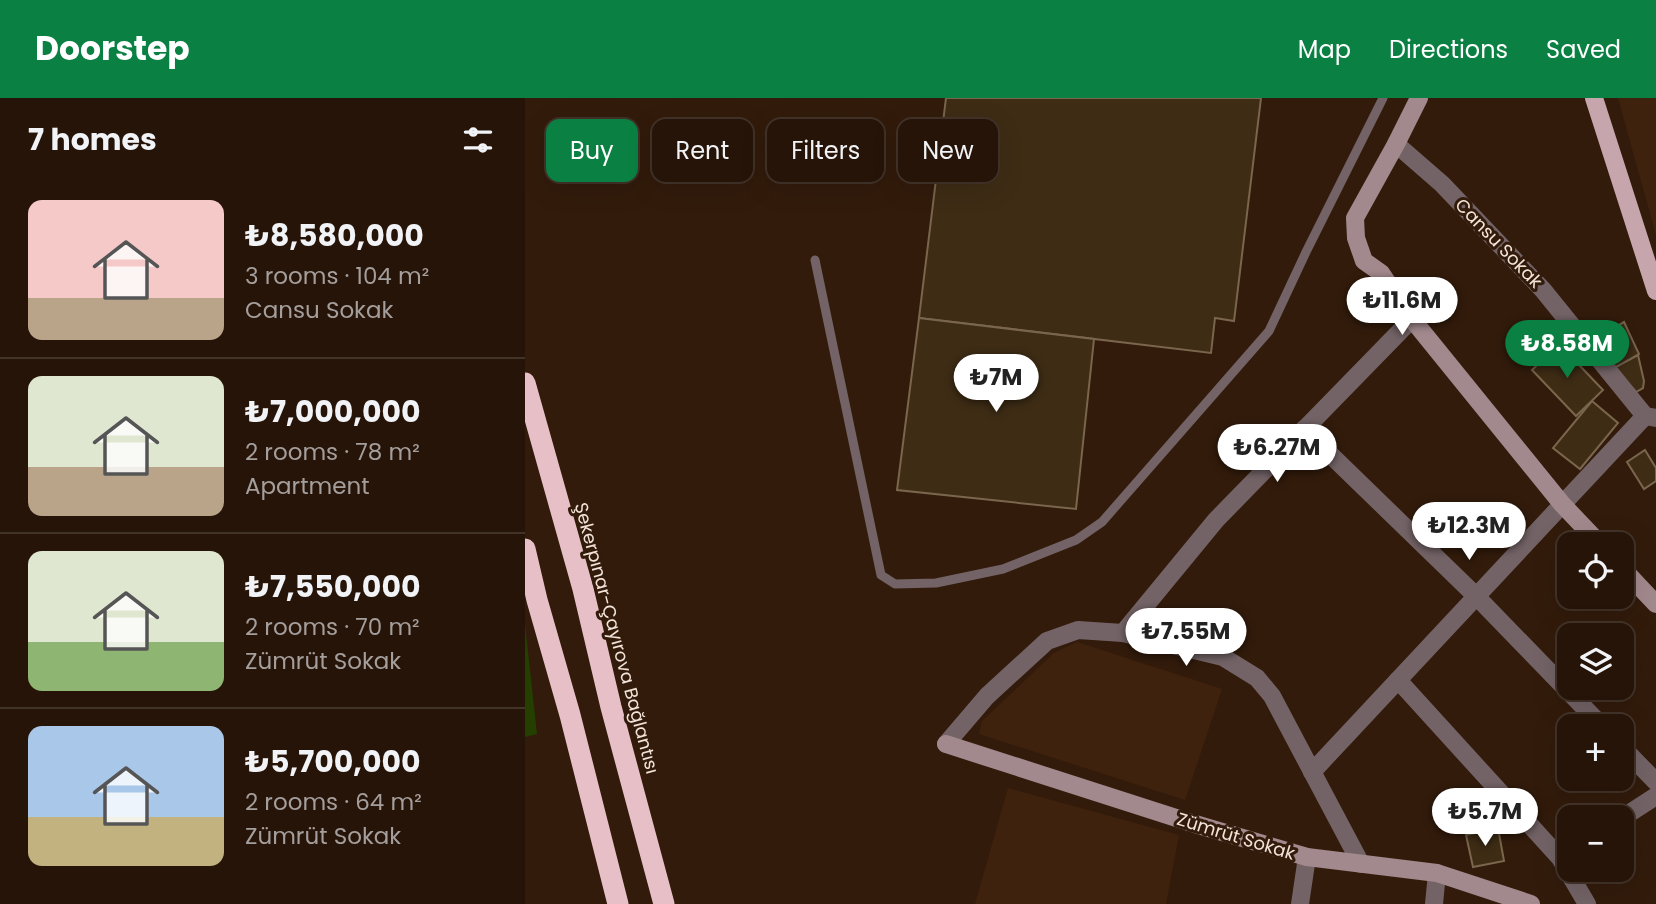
<!DOCTYPE html>
<meta charset="utf-8">
<style>
body{margin:0;font-family:Poppins,sans-serif;background:#322116;color:#f1f3f6;height:100vh;display:flex;flex-direction:column;font-size:26px;white-space:nowrap}
*{box-sizing:border-box;margin:0}
p{font-size:23px;color:#a49e9c}
.icon{flex:none;width:38px;height:38px;fill:none;stroke:currentColor;stroke-width:2;stroke-linecap:round;stroke-linejoin:round}
.map{position:relative;flex:1;overflow:hidden}
.drawer{display:flex;flex-direction:column;background:#261408;width:525px}
.drawer>*{flex:none}
.banner{position:absolute;left:21px;top:21px;width:665px;height:63px;display:flex;gap:14px}
.controls{position:absolute;left:1032px;top:434px;display:grid;gap:14px}
.controls a{display:grid;place-items:center;width:77px;height:77px;border-radius:14px;background:#261408;box-shadow:0 7px 28px #0002,0 0 0 2px #423329;font-size:35px}
.price{position:absolute;translate:-50% -60px;padding:0 16px;border-radius:24px;background:#fff;color:#222;font-size:23px;line-height:46px;filter:drop-shadow(0 2px 4px #0008)}
.price::after{content:'';position:absolute;left:50%;top:42px;width:21px;height:16px;margin-left:-10px;background:inherit;clip-path:polygon(0 0,100% 0,50% 100%)}
.price.selected{background:#0b8043;color:#fff}
ul{padding:0;list-style:none}
li{display:flex;align-items:center;gap:21px;height:175px;padding:0 28px}
li+li{border-top:2px solid #423329}
li span{display:grid;place-items:center;flex:none;width:196px;height:140px;border-radius:14px;color:#555}
li>.icon{margin-inline-start:auto}
span .icon{width:84px;height:84px;fill:#fffc;stroke-width:1}
li b{font-size:30px}
h2{display:flex;justify-content:space-between;align-items:center;height:84px;padding:0 28px;font-size:30px}
.chip{padding:0 24px;border-radius:14px;background:#261408;box-shadow:0 7px 28px #0002,0 0 0 2px #423329;font-size:24px;line-height:63px}
.chip.selected{background:#0b8043;color:#fff}
header{display:flex;align-items:center;gap:42px;box-sizing:border-box;height:98px;padding:0 35px;background:#0b8043;color:#fff}
header strong{font-size:33px}
nav{display:flex;gap:38px;margin-inline-start:auto;font-size:24px}
main{display:flex;flex:1;min-height:0}
.map>svg:first-child{display:block}
.built{fill:#3f220e}
.green{fill:#243f00}
.building{fill:#3e2c15;stroke:#7a654d;stroke-width:2}
.lines{fill:none;stroke-linecap:round;stroke-linejoin:round}
.lane{stroke:#736366;stroke-width:9}
.street{stroke:#736366;stroke-width:18}
.secondary{stroke:#a2898d;stroke-width:18}
.primary{stroke:#c6a6ac;stroke-width:18}
.highway{stroke:#e7c0c7;stroke-width:21}
.labels{text-anchor:middle;dominant-baseline:central;stroke-width:6;stroke-linejoin:round;paint-order:stroke}
.street-label{font-size:18px;fill:#f3e3d9;stroke:#321b0b}
</style>
<header>
<strong>Doorstep</strong>
<nav><a>Map</a><a>Directions</a><a>Saved</a></nav>
</header>
<main>
<section class="drawer">
<h2>7 homes<svg class="icon" aria-label="filters" viewBox="0 0 24 24"><path d="M4 7h16M4 17h16"/><circle cx="9" cy="7" r="2"/><circle cx="15" cy="17" r="2"/></svg></h2>
<ul>
<li><span style="background:linear-gradient(#f6c9c9 70%,#b9a48a 0)"><svg class="icon" aria-label="home" viewBox="0 0 24 24"><path d="M3 11l9-7 9 7M6 9v11h12V9"/></svg></span><div><b>₺8,580,000</b><p>3 rooms · 104 m²</p><p>Cansu Sokak</p></div></li>
<li><span style="background:linear-gradient(#dfe7d0 65%,#b9a48a 0)"><svg class="icon" aria-label="home" viewBox="0 0 24 24"><path d="M3 11l9-7 9 7M6 9v11h12V9"/></svg></span><div><b>₺7,000,000</b><p>2 rooms · 78 m²</p><p>Apartment</p></div></li>
<li><span style="background:linear-gradient(#dfe7d0 65%,#8fb573 0)"><svg class="icon" aria-label="home" viewBox="0 0 24 24"><path d="M3 11l9-7 9 7M6 9v11h12V9"/></svg></span><div><b>₺7,550,000</b><p>2 rooms · 70 m²</p><p>Zümrüt Sokak</p></div></li>
<li><span style="background:linear-gradient(#a9c7e8 65%,#c2b280 0)"><svg class="icon" aria-label="home" viewBox="0 0 24 24"><path d="M3 11l9-7 9 7M6 9v11h12V9"/></svg></span><div><b>₺5,700,000</b><p>2 rooms · 64 m²</p><p>Zümrüt Sokak</p></div></li>
</ul>
</section>
<div class="map">
<svg width="1131" height="806" viewBox="0 0 1131 806">
<rect width="100%" height="100%" fill="#321b0b"/>
<!-- built -->
<g class="built">
<path d="M 1093,0 L 1131,0 L 1131,137 Z"/>
<path d="M 552,544 L 697,591 L 660,702 L 454,636 L 457,623 L 529,555 Z"/>
<path d="M 483,690 L 654,737 L 641,806 L 450,806 Z"/>
</g>
<!-- green -->
<path class="green" d="M 0,526 L 12,636 L 0,639 Z"/>
<!-- building -->
<g class="building">
<path d="M 421,0 L 736,0 L 709,223 L 690,220 L 686,255 L 394,220 Z"/>
<path d="M 394,220 L 569,241 L 551,411 L 372,392 Z"/>
<path d="M 1099,224 L 1114,256 L 1088,271 L 1070,242 Z"/>
<path d="M 1034,246 L 1078,292 L 1051,318 L 1007,272 Z"/>
<path d="M 1113,257 L 1119,283 L 1118,290 L 1111,294 L 1089,270 Z"/>
<path d="M 1067,303 L 1093,325 L 1055,371 L 1028,350 Z"/>
<path d="M 1120,352 L 1131,370 L 1131,383 L 1119,391 L 1102,364 Z"/>
<path d="M 973,730 L 979,763 L 948,769 L 941,737 Z"/>
</g>
<g class="lines">
<!-- lane -->
<path class="lane" d="M 290,162 L 356,477 L 370,486 L 411,485 L 478,471 L 551,442 L 577,424 L 744,233 L 781,154 L 858,0"/>
<!-- street -->
<g class="street">
<path d="M 871,46 L 917,86 L 1018,192 L 1120,318"/>
<path d="M 779,331 L 951,498 L 1077,628"/>
<path d="M 598,535 L 691,422 L 887,221"/>
<path d="M 873,582 L 1035,760 L 1062,806"/>
<path d="M 421,646 L 462,598 L 522,543 L 553,532 L 598,535 L 698,559 L 732,580 L 747,598 L 836,766"/>
<path d="M 1097,649 L 1131,684"/>
<path d="M 787,674 L 1120,318 L 1131,320"/>
<path d="M 1097,720 L 1131,698"/>
<path d="M 775,806 L 782,759"/>
<path d="M 909,806 L 912,775"/>
</g>
<!-- secondary -->
<g class="secondary">
<path d="M 894,0 L 871,46 L 830,120 L 831,140 L 839,163 L 856,175 L 887,221 L 1037,406 L 1075,446"/>
<path d="M 1097,470 L 1131,506"/>
<path d="M 421,646 L 670,726 L 782,759 L 912,775 L 1006,806"/>
</g>
<!-- primary -->
<path class="primary" d="M 1069,0 L 1131,193"/>
<!-- highway -->
<g class="highway">
<path d="M 0,285 L 58,491 L 86,609 L 139,806"/>
<path d="M 0,451 L 12,502 L 45,617 L 93,806"/>
</g>
</g>
<g class="labels">
<!-- street labels -->
<g class="street-label">
<text transform="translate(974 145) rotate(46)">Cansu Sokak</text>
<text transform="translate(92 540) rotate(75)">Şekerpınar-Çayırova Bağlantısı</text>
<text transform="translate(711 738) rotate(17)">Zümrüt Sokak</text>
</g>
</g>
</svg>
<div class="controls">
<a><svg class="icon" aria-label="locate" viewBox="0 0 24 24"><circle cx="12" cy="12" r="6"/><path d="M12 2v4M12 18v4M2 12h4M18 12h4"/></svg></a>
<a><svg class="icon" aria-label="layers" viewBox="0 0 24 24"><path d="M12 4l9 5-9 5-9-5zM3 14l9 5 9-5"/></svg></a>
<a>+</a>
<a>−</a>
</div>
<b class="price" style="left:877px;top:239px">₺11.6M</b>
<b class="price selected" style="left:1042px;top:282px">₺8.58M</b>
<b class="price" style="left:471px;top:316px">₺7M</b>
<b class="price" style="left:752px;top:386px">₺6.27M</b>
<b class="price" style="left:944px;top:464px">₺12.3M</b>
<b class="price" style="left:661px;top:570px">₺7.55M</b>
<b class="price" style="left:960px;top:750px">₺5.7M</b>
<div class="banner">
<a class="chip selected">Buy</a>
<a class="chip">Rent</a>
<a class="chip">Filters</a>
<a class="chip">New</a>
</div>
</div>
</main>
